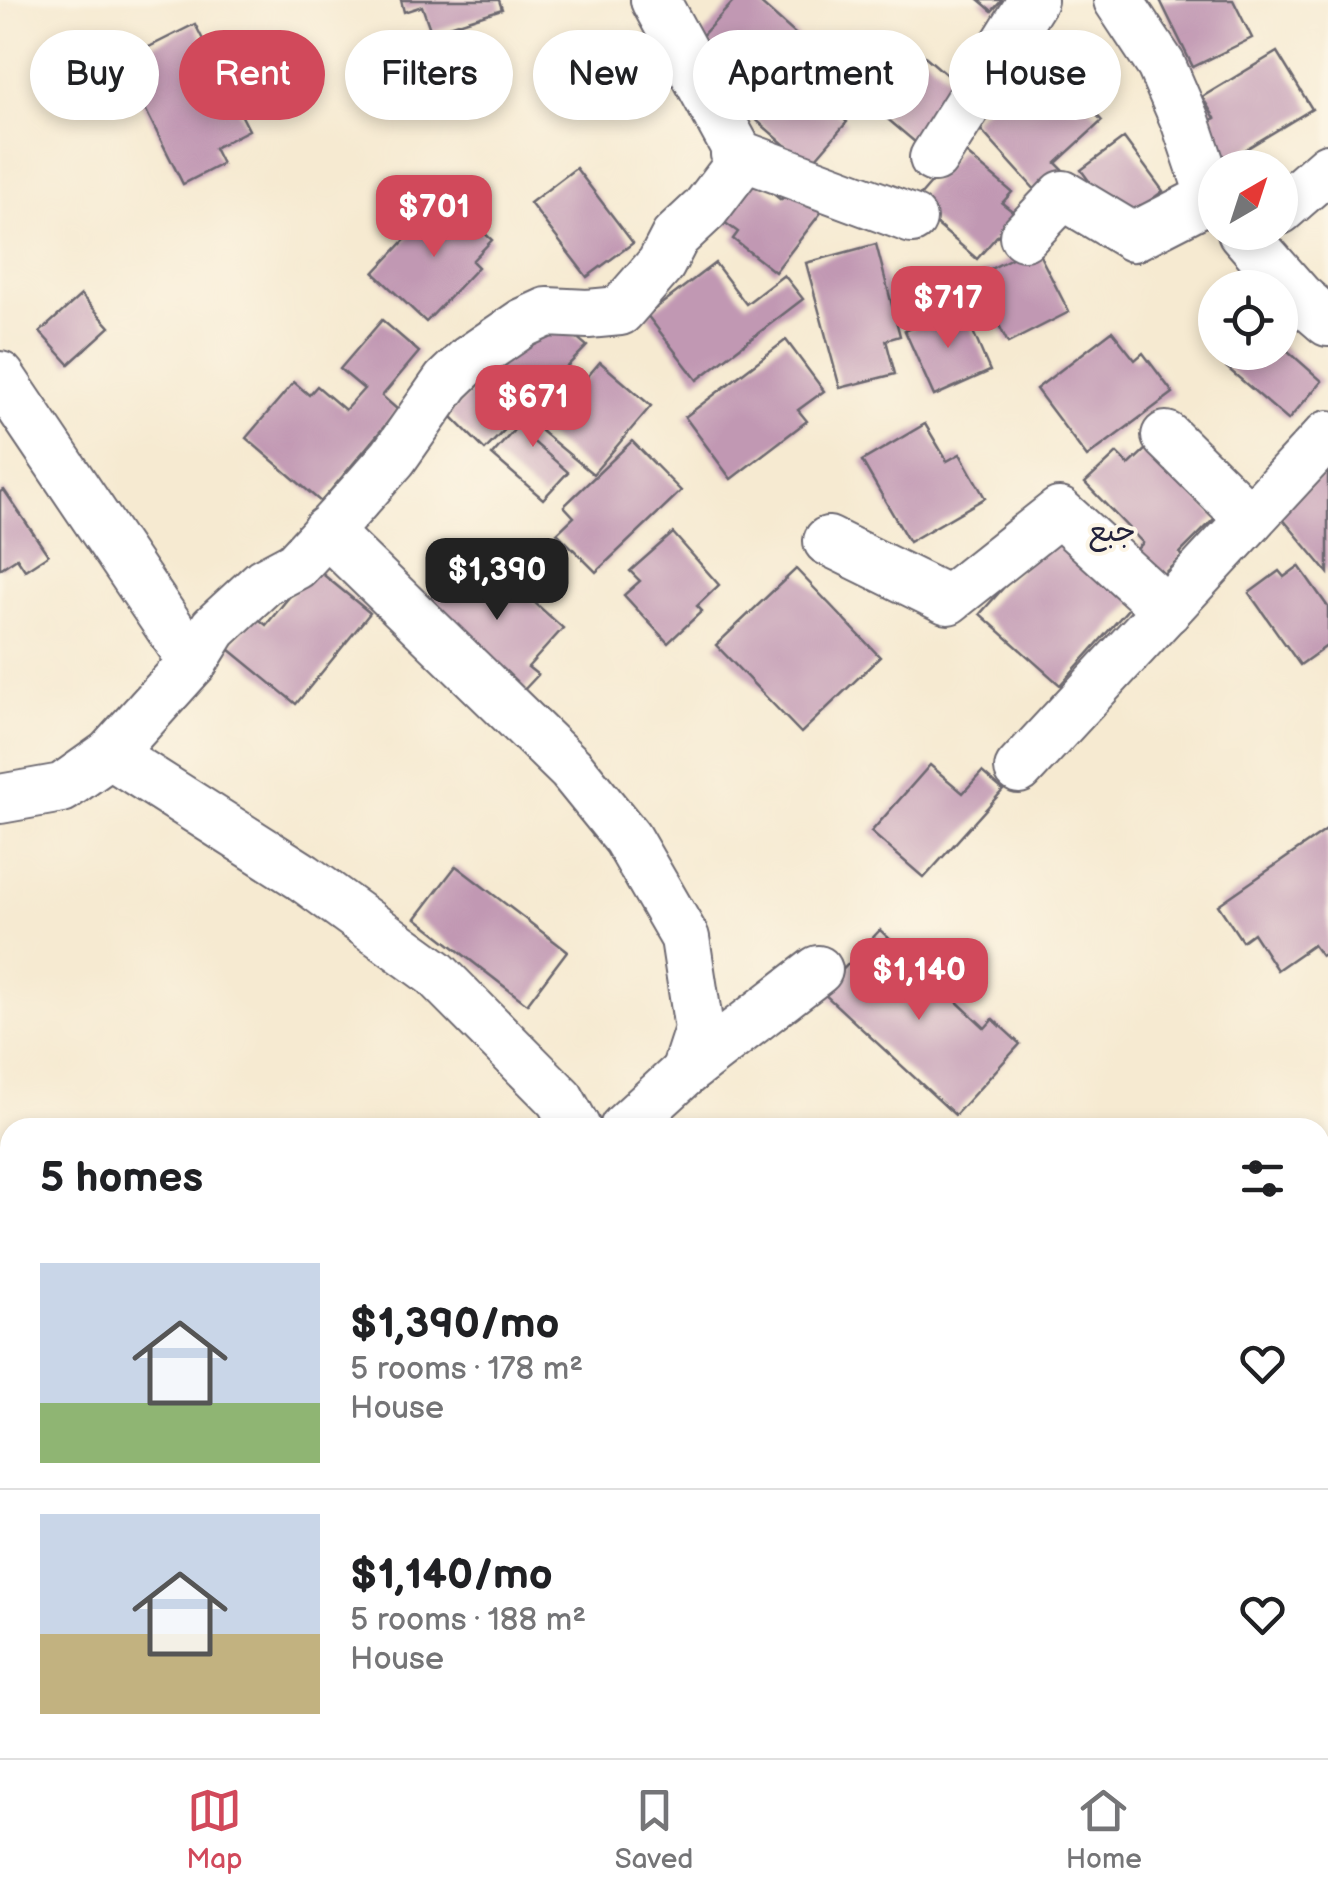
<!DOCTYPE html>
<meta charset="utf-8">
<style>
body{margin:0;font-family:"Balsamiq Sans","Playpen Sans Arabic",sans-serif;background:#f6f6f6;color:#202124;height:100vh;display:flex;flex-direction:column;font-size:38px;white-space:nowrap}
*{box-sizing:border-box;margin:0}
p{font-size:32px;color:#757577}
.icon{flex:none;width:55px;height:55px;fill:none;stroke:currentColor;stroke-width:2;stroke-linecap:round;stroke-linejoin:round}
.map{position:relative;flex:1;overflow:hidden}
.sheet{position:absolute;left:0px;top:1118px;width:1330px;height:642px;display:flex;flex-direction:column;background:#fff;border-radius:30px 30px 0 0;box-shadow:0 5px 15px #0003}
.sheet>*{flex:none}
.hud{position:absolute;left:30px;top:30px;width:1270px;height:90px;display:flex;gap:20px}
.needle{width:65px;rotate:39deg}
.buttons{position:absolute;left:1198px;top:150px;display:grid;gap:20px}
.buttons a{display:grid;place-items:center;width:100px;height:100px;border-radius:50%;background:#fff;box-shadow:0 5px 15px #0003;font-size:50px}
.price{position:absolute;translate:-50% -85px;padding:0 22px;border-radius:20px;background:#d1495b;color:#fff;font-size:32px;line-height:65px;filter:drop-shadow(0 2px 5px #0008)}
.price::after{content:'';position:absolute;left:50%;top:60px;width:30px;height:22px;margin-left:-15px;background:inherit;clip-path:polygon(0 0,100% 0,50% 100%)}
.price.current{background:#222;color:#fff}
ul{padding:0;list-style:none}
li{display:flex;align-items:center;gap:30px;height:250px;padding:0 40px}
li+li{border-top:2px solid #e0e0e0}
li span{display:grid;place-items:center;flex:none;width:280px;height:200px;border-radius:0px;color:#555}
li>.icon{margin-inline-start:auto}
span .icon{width:120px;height:120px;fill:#fffc;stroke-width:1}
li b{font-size:42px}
h2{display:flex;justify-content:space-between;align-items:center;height:120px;padding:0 40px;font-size:42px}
.pill{padding:0 35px;border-radius:45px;background:#fff;box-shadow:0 5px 15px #0003;font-size:35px;line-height:90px}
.pill.current{background:#d1495b;color:#fff}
.menu{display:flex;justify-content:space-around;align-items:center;height:140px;border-top:2px solid #e0e0e0;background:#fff;font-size:28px;color:#757577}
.menu a{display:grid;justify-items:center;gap:5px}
.menu .current{color:#d1495b}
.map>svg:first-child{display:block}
.building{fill:#c198b3}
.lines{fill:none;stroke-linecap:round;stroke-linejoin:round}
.minor-casing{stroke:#6c6870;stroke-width:52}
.highway-casing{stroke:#6c6870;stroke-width:60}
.minor{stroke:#fff;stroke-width:48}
.highway{stroke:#fff;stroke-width:55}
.labels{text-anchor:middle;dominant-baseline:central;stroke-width:8;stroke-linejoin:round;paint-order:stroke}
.quarter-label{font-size:30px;fill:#22223b;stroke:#fcf5e5}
</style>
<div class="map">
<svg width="1328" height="1758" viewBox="0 0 1328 1758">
<rect width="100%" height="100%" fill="#fcf5e5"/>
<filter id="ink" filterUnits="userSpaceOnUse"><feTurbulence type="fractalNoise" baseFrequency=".01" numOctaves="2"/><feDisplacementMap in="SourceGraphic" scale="20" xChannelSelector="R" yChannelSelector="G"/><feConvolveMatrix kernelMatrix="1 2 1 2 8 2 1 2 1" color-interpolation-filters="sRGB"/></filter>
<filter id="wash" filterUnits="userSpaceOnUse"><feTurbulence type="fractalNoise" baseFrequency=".0048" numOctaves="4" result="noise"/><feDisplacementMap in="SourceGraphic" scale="40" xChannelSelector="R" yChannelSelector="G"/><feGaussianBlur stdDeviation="2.25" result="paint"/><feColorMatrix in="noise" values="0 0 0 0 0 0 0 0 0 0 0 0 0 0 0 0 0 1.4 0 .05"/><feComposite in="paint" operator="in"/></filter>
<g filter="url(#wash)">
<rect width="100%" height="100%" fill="#f6ead1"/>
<g id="blocks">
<!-- building -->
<g class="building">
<path d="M 401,0 L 499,0 L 502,9 L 431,32 L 422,6 L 404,12 Z"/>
<path d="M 735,0 L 757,0 L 801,39 L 743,103 L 701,64 L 714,50 L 700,38 Z"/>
<path d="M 979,0 L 1002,0 L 992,11 Z"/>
<path d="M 1160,0 L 1233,0 L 1252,38 L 1193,67 Z"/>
<path d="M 195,24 L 249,130 L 214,148 L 222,164 L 183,184 L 121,61 Z"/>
<path d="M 905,39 L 969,94 L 922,148 L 858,94 Z"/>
<path d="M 1277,52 L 1312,109 L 1226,161 L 1204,124 L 1215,118 L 1202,97 Z"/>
<path d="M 1042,55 L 1102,121 L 1056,163 L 1063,170 L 1038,193 L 972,120 Z"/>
<path d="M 803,62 L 829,84 L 818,97 L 847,122 L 809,166 L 754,118 Z"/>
<path d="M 1124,138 L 1163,191 L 1120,223 L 1081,170 Z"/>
<path d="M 961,149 L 1012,192 L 1002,203 L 1016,214 L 977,259 L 913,204 Z"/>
<path d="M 576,168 L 633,243 L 587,277 L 530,203 Z"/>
<path d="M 749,175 L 781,200 L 792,186 L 823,210 L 775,272 L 733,239 L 738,232 L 717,217 Z"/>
<path d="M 445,197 L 492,240 L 472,261 L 478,267 L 426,322 L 374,273 Z"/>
<path d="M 876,244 L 900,336 L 886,340 L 895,374 L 840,388 L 806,263 Z"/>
<path d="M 1035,246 L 1069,312 L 1008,343 L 975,277 Z"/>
<path d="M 715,263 L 746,304 L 784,275 L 803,299 L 697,380 L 647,315 Z"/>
<path d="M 81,295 L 110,327 L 69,364 L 40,332 Z"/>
<path d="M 962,306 L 990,371 L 934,396 L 905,331 Z"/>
<path d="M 382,320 L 419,352 L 382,396 L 398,410 L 321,502 L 246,438 L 294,382 L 309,395 L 317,386 L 345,410 L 364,389 L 340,369 Z"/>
<path d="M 561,324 L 587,346 L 485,450 L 449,414 L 479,384 L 466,372 Z"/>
<path d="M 1112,331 L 1135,360 L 1143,353 L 1173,393 L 1087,457 L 1036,389 Z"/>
<path d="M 786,340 L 824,391 L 798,410 L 807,421 L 731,479 L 685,417 Z"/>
<path d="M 1280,344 L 1322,381 L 1288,420 L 1224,365 L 1235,352 L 1280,352 Z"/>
<path d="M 600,362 L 651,406 L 593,474 L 541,431 Z"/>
<path d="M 553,386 L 565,397 L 529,438 L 568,472 L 543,499 L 492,455 Z"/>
<path d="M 925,424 L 947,461 L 960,454 L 985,498 L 909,542 L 862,461 Z"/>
<path d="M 632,441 L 681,491 L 596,572 L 557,533 L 574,517 L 564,506 Z"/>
<path d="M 1148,447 L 1216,517 L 1180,553 L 1183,556 L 1157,580 L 1132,554 L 1143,543 L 1085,483 L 1117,453 L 1129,465 Z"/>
<path d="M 1328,470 L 1328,573 L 1277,512 Z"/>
<path d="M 4,490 L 48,555 L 25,570 L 17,558 L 0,569 L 0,492 Z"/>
<path d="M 1056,529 L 1136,600 L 1060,685 L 980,614 Z"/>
<path d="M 673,533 L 719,585 L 697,606 L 702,611 L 668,643 L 624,595 L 640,581 L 630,571 Z"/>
<path d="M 493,565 L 563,628 L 528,667 L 538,675 L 522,692 L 425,604 L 453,572 L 471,588 Z"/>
<path d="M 1299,566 L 1328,607 L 1328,645 L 1300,665 L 1249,593 L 1279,571 L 1284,577 Z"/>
<path d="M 314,567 L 370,613 L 296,704 L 229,649 L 255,616 L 266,625 Z"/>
<path d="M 796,569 L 880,657 L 801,733 L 716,645 Z"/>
<path d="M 930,765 L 963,793 L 982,772 L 1003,790 L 924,878 L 871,832 Z"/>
<path d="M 1328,829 L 1328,952 L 1321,956 L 1313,945 L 1277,970 L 1253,933 L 1242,941 L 1218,905 Z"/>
<path d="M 456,866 L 567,951 L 527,1004 L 416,918 Z"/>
<path d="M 880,930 L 985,1028 L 993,1019 L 1020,1044 L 955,1115 L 822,992 Z"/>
<path d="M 1328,1508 L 1328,1571 L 1327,1571 L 1320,1550 L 1320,1511 Z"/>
</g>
</g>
</g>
<g filter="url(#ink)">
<use href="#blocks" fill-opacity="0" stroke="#6c6870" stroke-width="2.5"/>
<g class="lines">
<defs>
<g id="minor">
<path d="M 1118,0 L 1161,65 L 1186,123 L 1211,197 L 1215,201"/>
<path d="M 735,153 L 912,219"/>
<path d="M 934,158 L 1033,0"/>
<path d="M 1280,210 L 1328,168"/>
<path d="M 1242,232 L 1299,297 L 1328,322"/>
<path d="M 1024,236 L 1063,195 L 1133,237 L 1211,197"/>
<path d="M 0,376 L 193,662"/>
<path d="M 1166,436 L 1250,519"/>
<path d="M 326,531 L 571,769 L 627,838 L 685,938 L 699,1029 L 685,1072"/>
<path d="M 828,541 L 948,600 L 1059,512 L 1167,610"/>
<path d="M 110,754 L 303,877 L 435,973 L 560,1099 L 576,1128"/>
<path d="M 1019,769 L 1328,435"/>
<path d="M 0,799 L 62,788 L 110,754 L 193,662 L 214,628 L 264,582 L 296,565 L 346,511 L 393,458 L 447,381 L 469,360 L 523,323 L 547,312 L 588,314 L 620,311 L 661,264 L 675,237 L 705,209 L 737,167 L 734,145 L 655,0"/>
<path d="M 624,1128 L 685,1072 L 818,970"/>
<path d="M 968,1750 L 973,1758"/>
<path d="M 383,1758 L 384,1750"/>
<path d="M 1295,1758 L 1307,1750"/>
</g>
<g id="highway">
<path d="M 0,1592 L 10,1602"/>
<path d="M 166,1750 L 174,1758"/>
</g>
</defs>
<!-- minor casing -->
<use href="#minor" class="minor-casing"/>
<!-- highway casing -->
<use href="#highway" class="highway-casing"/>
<!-- minor -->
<use href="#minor" class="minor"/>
<!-- highway -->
<use href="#highway" class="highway"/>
</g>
</g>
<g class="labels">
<!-- quarter labels -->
<g class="quarter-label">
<text x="1112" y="532">جبع</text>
</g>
</g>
</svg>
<div class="buttons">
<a><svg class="needle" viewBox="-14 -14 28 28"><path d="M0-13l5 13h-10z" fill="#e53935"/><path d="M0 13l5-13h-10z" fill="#757577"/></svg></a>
<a><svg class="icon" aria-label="locate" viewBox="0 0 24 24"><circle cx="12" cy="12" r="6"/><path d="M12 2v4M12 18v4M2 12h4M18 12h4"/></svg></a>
</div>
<b class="price" style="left:434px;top:260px">$701</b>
<b class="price" style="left:948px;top:351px">$717</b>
<b class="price" style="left:533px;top:450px">$671</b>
<b class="price current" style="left:497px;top:623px">$1,390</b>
<b class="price" style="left:919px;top:1023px">$1,140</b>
<div class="hud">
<a class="pill">Buy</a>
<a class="pill current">Rent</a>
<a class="pill">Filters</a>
<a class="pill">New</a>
<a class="pill">Apartment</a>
<a class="pill">House</a>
</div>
<section class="sheet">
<h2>5 homes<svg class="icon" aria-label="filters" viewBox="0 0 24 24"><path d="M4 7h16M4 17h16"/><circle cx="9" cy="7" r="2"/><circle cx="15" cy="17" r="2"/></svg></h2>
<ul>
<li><span style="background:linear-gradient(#c9d6e8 70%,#8fb573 0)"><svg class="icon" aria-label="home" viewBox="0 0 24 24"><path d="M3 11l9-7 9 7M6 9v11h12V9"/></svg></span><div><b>$1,390/mo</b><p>5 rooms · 178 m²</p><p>House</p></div><svg class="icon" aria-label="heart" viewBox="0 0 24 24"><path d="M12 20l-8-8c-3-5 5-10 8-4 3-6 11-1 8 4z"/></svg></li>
<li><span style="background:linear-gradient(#c9d6e8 60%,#c2b280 0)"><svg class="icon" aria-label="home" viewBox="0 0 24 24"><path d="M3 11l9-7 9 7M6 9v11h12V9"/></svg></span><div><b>$1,140/mo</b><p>5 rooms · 188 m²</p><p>House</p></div><svg class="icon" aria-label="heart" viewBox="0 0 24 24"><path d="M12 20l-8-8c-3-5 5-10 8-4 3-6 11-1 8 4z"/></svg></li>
</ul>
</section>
</div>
<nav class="menu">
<a class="current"><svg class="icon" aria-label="map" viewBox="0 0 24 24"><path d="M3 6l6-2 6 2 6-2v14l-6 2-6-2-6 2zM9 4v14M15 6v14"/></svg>Map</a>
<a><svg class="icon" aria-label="saved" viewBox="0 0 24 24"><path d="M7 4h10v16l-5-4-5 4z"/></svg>Saved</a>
<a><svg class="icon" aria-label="home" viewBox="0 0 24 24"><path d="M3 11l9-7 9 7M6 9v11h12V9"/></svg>Home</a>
</nav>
